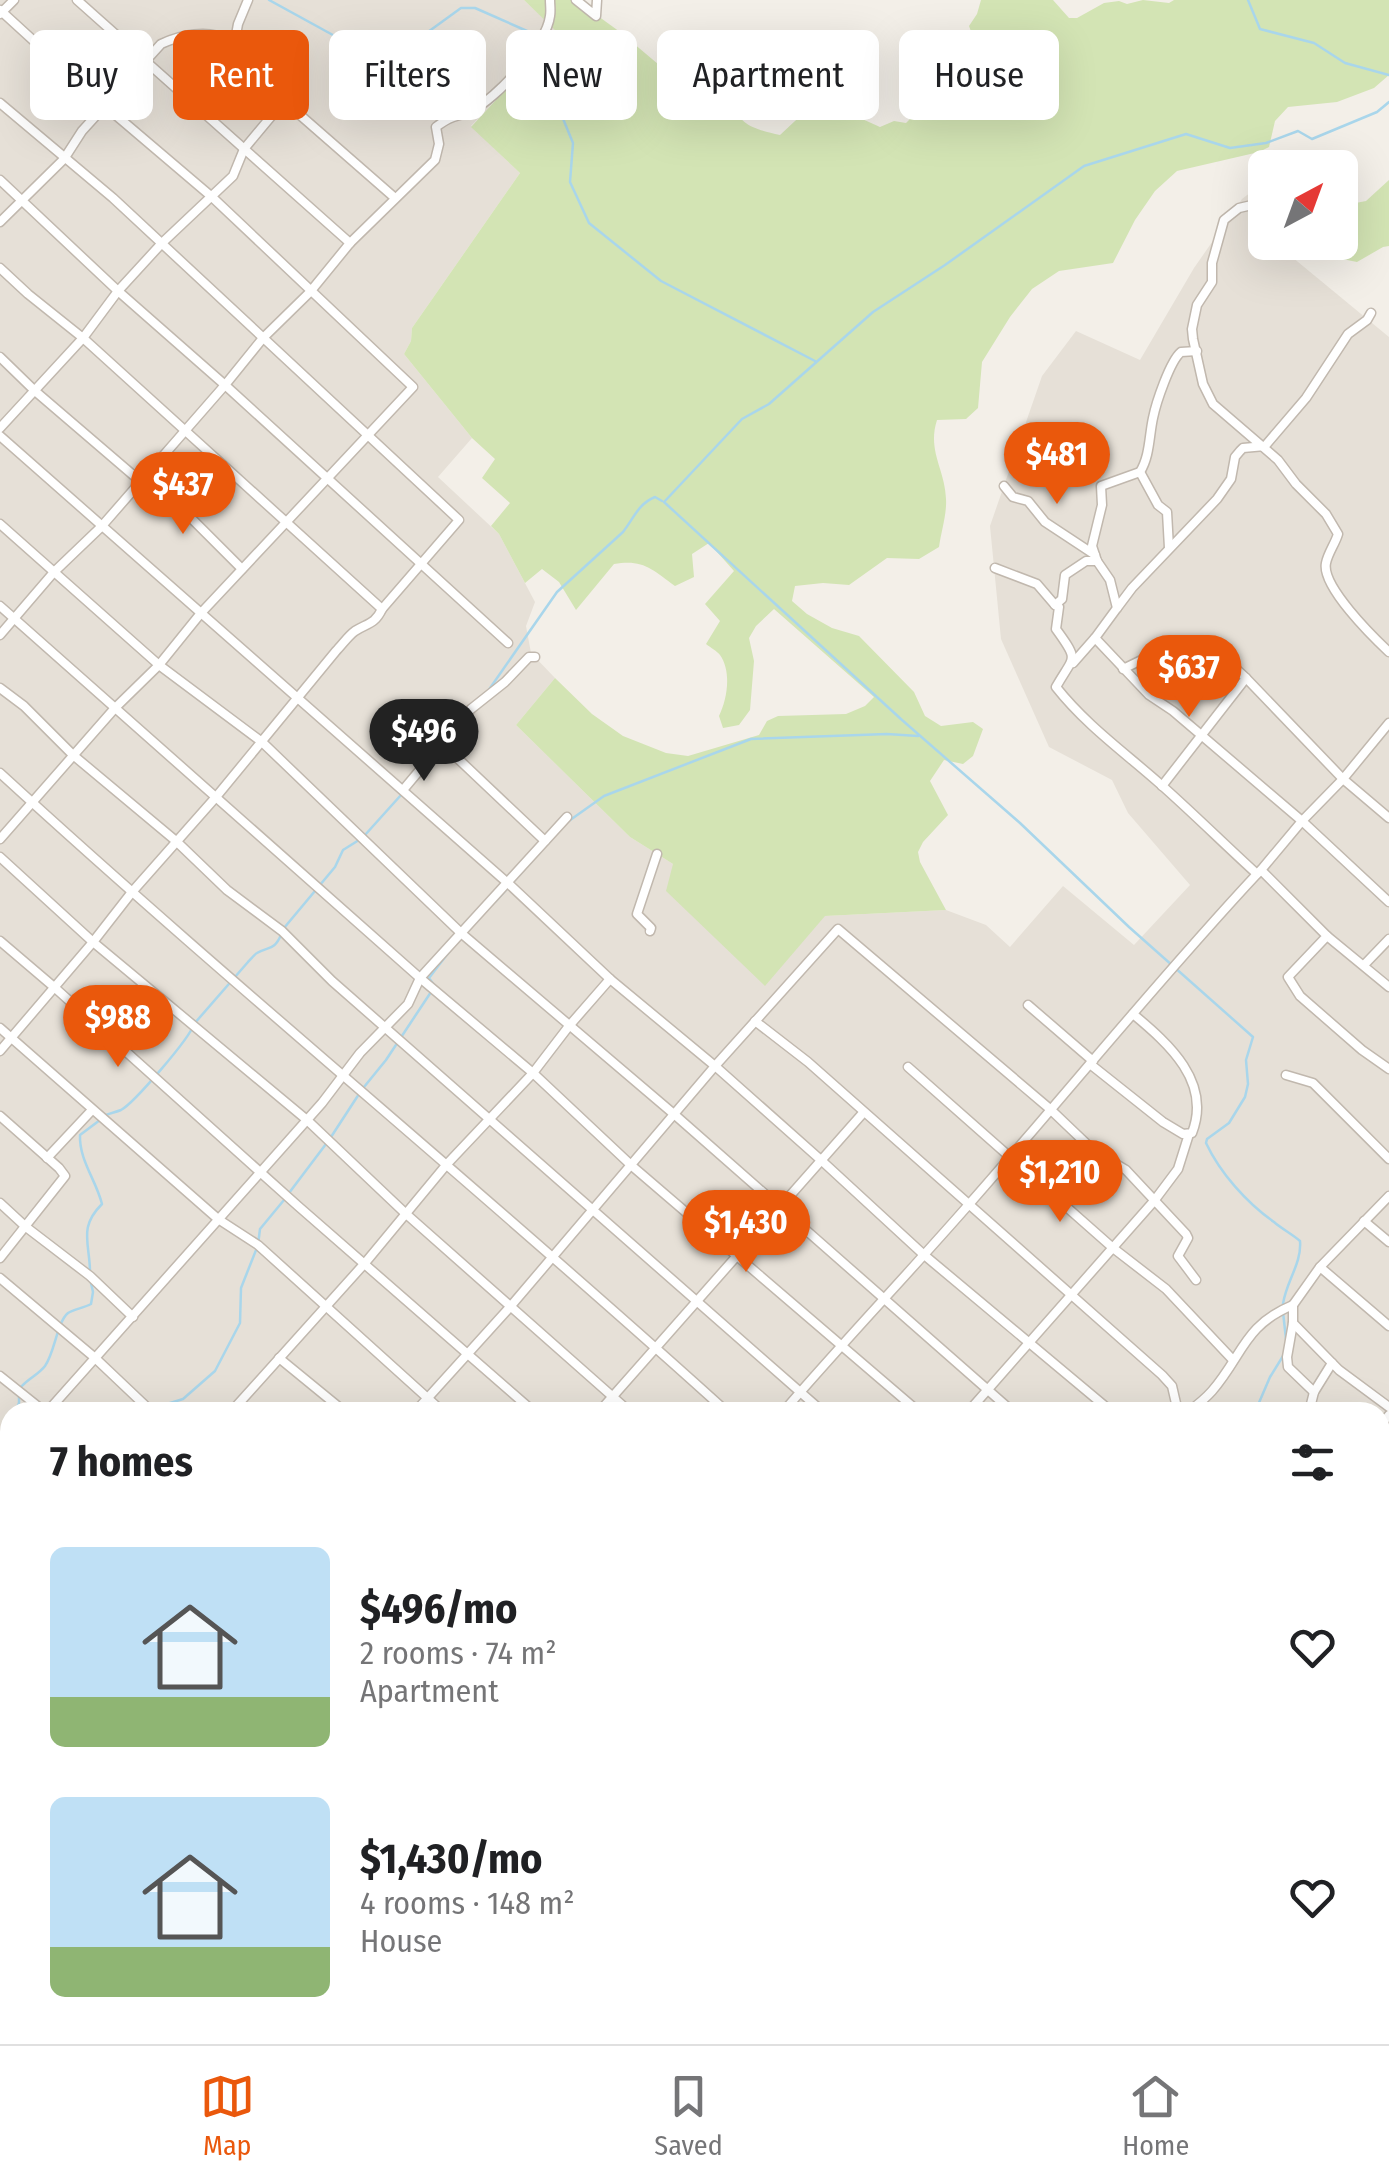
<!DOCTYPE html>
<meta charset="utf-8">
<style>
body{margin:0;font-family:"Fira Sans Condensed",sans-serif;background:#f6f6f6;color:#202124;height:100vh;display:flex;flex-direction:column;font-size:38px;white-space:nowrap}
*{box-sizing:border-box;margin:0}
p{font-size:32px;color:#757577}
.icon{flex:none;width:55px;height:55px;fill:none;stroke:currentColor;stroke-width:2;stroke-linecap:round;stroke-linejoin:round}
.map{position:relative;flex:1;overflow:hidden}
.details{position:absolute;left:0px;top:1402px;width:1390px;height:642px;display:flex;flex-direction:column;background:#fff;border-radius:30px 30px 0 0;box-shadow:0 10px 40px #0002}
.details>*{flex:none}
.top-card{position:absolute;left:30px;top:30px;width:1330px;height:90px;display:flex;gap:20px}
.needle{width:65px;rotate:41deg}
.controls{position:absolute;left:1248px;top:150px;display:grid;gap:20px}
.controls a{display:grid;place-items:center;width:110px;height:110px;border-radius:15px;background:#fff;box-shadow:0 10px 40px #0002;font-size:50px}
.price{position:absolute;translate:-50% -85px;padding:0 22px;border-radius:35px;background:#ea580c;color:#fff;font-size:32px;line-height:65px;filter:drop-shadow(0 2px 5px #0008)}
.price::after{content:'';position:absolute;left:50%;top:60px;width:30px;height:22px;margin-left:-15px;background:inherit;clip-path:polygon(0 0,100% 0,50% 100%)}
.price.selected{background:#222;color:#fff}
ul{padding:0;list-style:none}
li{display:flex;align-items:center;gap:30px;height:250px;padding:0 50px}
li span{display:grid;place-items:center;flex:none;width:280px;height:200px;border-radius:15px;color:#555}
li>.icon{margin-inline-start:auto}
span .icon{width:120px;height:120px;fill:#fffc;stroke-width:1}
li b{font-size:42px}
h2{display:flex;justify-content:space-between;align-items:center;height:120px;padding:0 50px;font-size:42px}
.tag{padding:0 35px;border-radius:15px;background:#fff;box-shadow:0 10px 40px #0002;font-size:35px;line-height:90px}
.tag.selected{background:#ea580c;color:#fff}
.tab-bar{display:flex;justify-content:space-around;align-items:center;height:140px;border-top:2px solid #e0e0e0;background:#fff;font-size:28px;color:#757577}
.tab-bar a{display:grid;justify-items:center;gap:5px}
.tab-bar .selected{color:#ea580c}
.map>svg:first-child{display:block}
.residential{fill:#e6e0d7;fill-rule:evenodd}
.green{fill:#d3e4b4}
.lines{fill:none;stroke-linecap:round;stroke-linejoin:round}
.stream{stroke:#a9d6eb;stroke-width:2.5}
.street-casing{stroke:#c1b8ae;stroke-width:11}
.street{stroke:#fff;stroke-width:8}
</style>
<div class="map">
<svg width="1389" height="2044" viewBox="0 0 1389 2044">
<rect width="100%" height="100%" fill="#f3efe8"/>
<!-- residential -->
<path class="residential" d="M 0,0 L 524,0 L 559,33 L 471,126 L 520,173 L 412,328 L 411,341 L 404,354 L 472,438 L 438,477 L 499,534 L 535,602 L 526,626 L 531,653 L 555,678 L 516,725 L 630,837 L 673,864 L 825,916 L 946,910 L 986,925 L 1010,947 L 1063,886 L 1134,945 L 1190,885 L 1128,813 L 1112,780 L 1049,747 L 1001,639 L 990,526 L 1042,376 L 1076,331 L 1140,360 L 1194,268 L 1242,199 L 1265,181 L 1265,242 L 1275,243 L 1389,337 L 1389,2044 L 0,2044 ZM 10,1412 L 1380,1412 L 1380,2035 L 10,2035 Z"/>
<!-- green -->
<g class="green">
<path d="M 524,0 L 576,0 L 620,32 L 671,75 L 691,87 L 732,102 C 740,127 756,129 780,135 L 810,107 L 819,115 L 860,118 L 880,127 L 894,121 L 906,123 L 940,89 L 975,42 L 969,26 L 977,14 L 981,0 L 1053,0 L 1069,18 L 1077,18 L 1104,3 L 1119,1 L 1127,4 L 1143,0 L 1169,3 L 1174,0 L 1389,0 L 1389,75 L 1374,88 L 1337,102 L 1288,107 L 1275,121 L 1269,147 L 1259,152 L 1177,171 L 1155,191 L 1135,220 L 1113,263 L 1059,271 L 1032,289 L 1010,317 L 982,362 L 978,408 L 966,419 L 937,420 C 927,451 945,469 946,499 C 947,514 941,532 939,547 L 919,559 L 887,558 L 849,585 L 823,583 L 795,586 L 792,601 L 807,614 L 832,628 L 859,636 L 914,692 L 925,716 L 941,726 L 973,722 L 983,729 L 973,756 L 963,764 L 944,760 L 930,781 L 948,815 L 923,842 L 918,852 L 920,862 L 946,910 L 825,916 L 765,986 L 666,891 L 673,864 L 630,837 L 516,725 L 555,678 L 592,714 L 623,736 L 666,753 L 688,756 L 759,735 L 767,721 L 778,716 L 846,714 L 865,706 L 874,697 L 774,609 L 756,626 L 749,638 L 754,661 L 750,710 L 739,725 L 723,728 L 719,716 C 727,700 732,672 720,655 C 717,651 711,648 706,644 L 720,621 L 705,604 L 734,571 L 709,543 L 692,554 L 694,577 L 675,586 C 652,569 643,559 614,564 L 576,610 L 559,582 L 542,569 L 525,583 L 499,534 L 491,526 L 510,503 L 482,478 L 495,459 L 472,438 L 404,354 L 411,341 L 412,328 L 520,173 L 471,127 L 558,33 Z"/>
<path d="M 1389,180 L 1389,246 L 1383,247 L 1357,262 L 1337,258 L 1328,243 L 1340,242 L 1340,206 L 1366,201 Z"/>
</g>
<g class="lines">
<!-- stream -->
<g class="stream">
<path d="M 269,0 L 342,40 L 421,37 L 461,8 L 475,8 L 527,31 L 533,46"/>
<path d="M 1248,0 L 1260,29 L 1314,43 L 1345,63 L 1389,75"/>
<path d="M 536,53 L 573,143 L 570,182 L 589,223 L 661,281 L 815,361"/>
<path d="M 488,691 L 557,592 L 623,532 C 634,518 638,504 655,497 L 662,501"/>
<path d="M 445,746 L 475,710"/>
<path d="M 365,835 L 401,795"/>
<path d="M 495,902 L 566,823 L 604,796 L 751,739 L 887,734 L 918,736"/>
<path d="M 284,928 L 335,867 L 343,850 L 359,840"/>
<path d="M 434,985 L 429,978 L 452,948"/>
<path d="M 364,1087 L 386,1060 L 431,992"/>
<path d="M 106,1115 C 111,1113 116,1112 121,1110 C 134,1103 190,1038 194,1024 L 248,962 C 249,961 256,953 257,953 C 269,946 274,951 281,935"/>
<path d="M 331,1137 L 359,1094"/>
<path d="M 289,1193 L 326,1144"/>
<path d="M 90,1270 C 89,1241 79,1227 102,1204 C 96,1180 79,1160 80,1135 L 100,1120"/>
<path d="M 1283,1304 C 1286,1282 1302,1263 1300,1241 C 1292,1234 1282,1229 1274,1222 C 1247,1203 1220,1173 1206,1143 L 1207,1139 L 1229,1123 L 1245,1097 L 1248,1084 L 1246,1060 L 1253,1037 L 1129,927 L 1020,823 L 902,720 L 664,502 L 742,419 L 769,404 L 873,312 L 945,265 L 1084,166 L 1186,134 L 1230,148 L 1266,143 L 1298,131 L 1312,139 L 1377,112 L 1389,102"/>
<path d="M 1283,1312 L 1286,1339"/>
<path d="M 21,1387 C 28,1379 39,1374 45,1366 C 55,1352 57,1322 68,1313 C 74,1309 84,1308 91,1304 L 93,1292 L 91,1283"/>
<path d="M 154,1408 L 183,1399 L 215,1371 L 240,1323 L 241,1288 L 258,1245 L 260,1229 L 284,1200"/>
<path d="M 15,1412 L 19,1403 L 19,1395"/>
<path d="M 1255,1412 L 1270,1377 L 1283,1356"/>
<path d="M 0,1434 L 10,1426"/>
<path d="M 0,1588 L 10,1582"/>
<path d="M 1210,2035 L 1213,2044"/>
</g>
<defs>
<g id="street">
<path d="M 77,0 L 350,243"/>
<path d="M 576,0 L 596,16 L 597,0"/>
<path d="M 0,10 L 105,106 L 212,197 L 413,387 L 201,613 L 159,665 L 115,708 L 0,839"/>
<path d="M 0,14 L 14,0"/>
<path d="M 0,103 L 113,198 L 459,520 L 382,609 C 375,624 368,623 355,631 C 348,636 342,645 336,651 L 216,797 L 132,892 L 93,942 L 0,1051"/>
<path d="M 0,180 L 118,291 L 225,385 L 508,643"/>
<path d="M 1265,202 L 1239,208 L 1224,220 L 1212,263 L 1212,282 L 1197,305 L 1192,329 L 1193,339 L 1203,384 L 1213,404 L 1278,460 L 1296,484 L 1326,514 L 1338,534 C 1335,544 1328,553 1326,563 C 1321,586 1373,637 1389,652"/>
<path d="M 0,222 L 64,159 L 82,131 L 161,44 C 180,35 209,29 227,40 L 236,35 L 238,24 L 248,0"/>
<path d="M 0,268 L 28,294 L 83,338 L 382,609"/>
<path d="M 1197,351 L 1181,352 C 1170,361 1156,403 1153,418 C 1149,436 1150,456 1140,472 L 1101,486 L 1102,505 L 1092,546 L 1097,561 L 1110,580 L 1117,608 L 1095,638 L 1149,695 L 1173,711 L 1302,821 L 1389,902"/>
<path d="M 0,357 L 35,391 L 140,481 L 169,496 L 242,569"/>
<path d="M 0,428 L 83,338 L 118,291 L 162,243 L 233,176 L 244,149 L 284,101 L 395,198"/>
<path d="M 0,436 L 510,885 L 610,979 L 715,1066 L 822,1161 L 923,1254 L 1112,1412"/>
<path d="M 1140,472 L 1158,505 L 1167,512 L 1169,548"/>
<path d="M 1004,486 L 1013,497 L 1028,501 L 1045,522 L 1095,555"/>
<path d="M 0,524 L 159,665 L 262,742 L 461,933 L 675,1115 L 1013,1412"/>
<path d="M 1097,561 L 1086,561 L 1065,575 L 1062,599 L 1055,605 L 1059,607 L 1056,629 C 1080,662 1074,655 1056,687 C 1086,725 1124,752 1159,783 C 1193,813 1224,844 1257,874 L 1261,870 L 1327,936 L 1288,977 L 1300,996 L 1362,1050 L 1389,1069"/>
<path d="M 995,568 L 1037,584 L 1055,605"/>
<path d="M 0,606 L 420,978 L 533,1073 L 632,1166 L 919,1412"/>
<path d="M 1117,608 L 1132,588 L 1217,499 L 1231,479 L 1235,457 L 1240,451 L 1243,448 L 1265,446 L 1306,398 L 1348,334 L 1367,320 L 1371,313"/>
<path d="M 0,635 L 54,572 L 101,527 L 225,385 L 263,338 L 310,292 L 350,243 L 435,160 L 439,144 L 436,127 C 453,114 455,118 471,111 C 497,98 546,45 550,16 C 551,11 550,5 550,0"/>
<path d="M 1073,663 L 1095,638"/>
<path d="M 1123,669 L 1156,653 L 1192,650 L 1220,654 L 1246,678 L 1343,779 L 1389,818"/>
<path d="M 0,688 L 24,706 L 73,755 L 176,841 L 227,890 L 282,931 L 332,981 L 823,1412"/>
<path d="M 453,754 L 545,841"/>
<path d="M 0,773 C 238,991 488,1195 727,1412"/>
<path d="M 1162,786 L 1246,678"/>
<path d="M 403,790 L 471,709 L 505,682 L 529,657 L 535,657"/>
<path d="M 0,857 L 93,942 L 307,1120 L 405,1213 L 630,1412"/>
<path d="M 1261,870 L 1302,821 L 1343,779 L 1389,723"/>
<path d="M 650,931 L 651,928 L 637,914 L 657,854"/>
<path d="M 1327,936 L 1389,987"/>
<path d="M 0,941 L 54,987 L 298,1206 L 534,1412"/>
<path d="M 1364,965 L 1389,939"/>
<path d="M 1028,1005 L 1093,1061"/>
<path d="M 755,1021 L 808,1062 L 1162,1375 L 1172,1386 L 1178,1412"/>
<path d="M 0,1028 L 218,1219 L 258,1245 L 443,1412"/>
<path d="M 1090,1064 L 1163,1122 L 1183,1134 L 1192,1133 C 1212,1082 1169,1044 1133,1014"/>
<path d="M 908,1067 L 1113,1248 L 1166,1289 L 1233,1360"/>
<path d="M 1286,1075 L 1313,1083 L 1389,1159"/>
<path d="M 0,1116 L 59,1168 L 65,1176 L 0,1258"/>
<path d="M 47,1158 L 92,1110"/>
<path d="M 0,1203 L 26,1227 L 90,1276 L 133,1317"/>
<path d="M 1364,1221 L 1389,1242"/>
<path d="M 1320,1267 L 1389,1326"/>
<path d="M 0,1278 L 94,1357 L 152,1412"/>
<path d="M 1293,1323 L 1339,1370 L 1389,1407"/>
<path d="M 279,1358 L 345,1412"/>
<path d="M 0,1376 L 45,1412"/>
<path d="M 1314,1392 L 1288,1367 L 1287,1357 L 1293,1323 L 1293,1305 L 1320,1267 L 1389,1196"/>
<path d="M 47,1412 L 322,1103 L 360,1053 L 408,1004 L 420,978 L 567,817"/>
<path d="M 231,1412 L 365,1263 L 447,1164 L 533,1073 L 569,1026 L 610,979"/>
<path d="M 415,1412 L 510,1307 L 715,1066 L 838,929 L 1050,1109 L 1094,1151 L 1126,1170 L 1186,1234 L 1188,1238 L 1178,1256 L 1196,1280"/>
<path d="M 599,1412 L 863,1113"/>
<path d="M 783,1412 C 844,1341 909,1273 971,1202 C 1067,1093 1158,980 1257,874"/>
<path d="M 968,1412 L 1154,1201 L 1178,1169 L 1189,1134"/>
<path d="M 1188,1412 C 1196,1406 1205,1399 1212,1391 C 1243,1355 1244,1325 1293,1305"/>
<path d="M 1309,1412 L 1314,1392 L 1332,1363"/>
<path d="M 1380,1426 L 1389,1415"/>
<path d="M 0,1468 L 10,1457"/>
<path d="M 1380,1484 L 1389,1492"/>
<path d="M 0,1498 L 10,1507"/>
<path d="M 1380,1565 L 1389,1574"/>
<path d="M 0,1581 L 10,1590"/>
<path d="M 1380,1632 L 1389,1623"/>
<path d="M 1380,1649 L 1389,1657"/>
<path d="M 0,1677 L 10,1666"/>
<path d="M 1380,1730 L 1389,1738"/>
<path d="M 0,1746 L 10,1755"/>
<path d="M 1380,1819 L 1389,1827"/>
<path d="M 0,1830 L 10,1839"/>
<path d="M 1380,1842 L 1389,1832"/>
<path d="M 0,1888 L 10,1877"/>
<path d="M 1380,1901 L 1389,1908"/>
<path d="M 0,1917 L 10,1926"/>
<path d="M 1380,1986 L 1389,1993"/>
<path d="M 0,2004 L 10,2012"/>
<path d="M 35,2035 L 46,2044"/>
<path d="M 134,2035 L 144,2044"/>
<path d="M 229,2035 L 240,2044"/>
<path d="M 328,2035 L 338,2044"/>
<path d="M 421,2035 L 432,2044"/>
<path d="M 518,2035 L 528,2044"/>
<path d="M 614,2035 L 624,2044"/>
<path d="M 862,2035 L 873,2044"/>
<path d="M 958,2035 L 968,2044"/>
<path d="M 1248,2035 L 1258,2044"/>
<path d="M 1341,2035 L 1351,2044"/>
<path d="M 47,2044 L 55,2035"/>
<path d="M 631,2044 L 640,2035"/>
<path d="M 833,2044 L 841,2035"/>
<path d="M 1015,2044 L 1023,2035"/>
</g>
</defs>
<!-- street casing -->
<use href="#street" class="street-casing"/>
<!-- street -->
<use href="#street" class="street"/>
</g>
</svg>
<div class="controls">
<a><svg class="needle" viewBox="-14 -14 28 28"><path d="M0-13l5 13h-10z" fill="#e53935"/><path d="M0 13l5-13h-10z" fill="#757577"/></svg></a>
</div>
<b class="price" style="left:1057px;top:507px">$481</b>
<b class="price" style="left:183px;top:537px">$437</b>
<b class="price" style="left:1189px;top:720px">$637</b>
<b class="price selected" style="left:424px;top:784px">$496</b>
<b class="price" style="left:118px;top:1070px">$988</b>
<b class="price" style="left:1060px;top:1225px">$1,210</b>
<b class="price" style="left:746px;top:1275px">$1,430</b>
<div class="top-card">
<a class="tag">Buy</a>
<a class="tag selected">Rent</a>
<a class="tag">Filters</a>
<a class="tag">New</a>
<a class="tag">Apartment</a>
<a class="tag">House</a>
</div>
<section class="details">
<h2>7 homes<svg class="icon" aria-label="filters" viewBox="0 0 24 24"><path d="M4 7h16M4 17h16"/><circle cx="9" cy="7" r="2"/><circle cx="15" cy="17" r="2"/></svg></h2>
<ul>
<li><span style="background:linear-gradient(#bfe0f5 75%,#8fb573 0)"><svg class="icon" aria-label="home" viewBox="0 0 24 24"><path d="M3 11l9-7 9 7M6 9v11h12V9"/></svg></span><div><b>$496/mo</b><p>2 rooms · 74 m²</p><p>Apartment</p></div><svg class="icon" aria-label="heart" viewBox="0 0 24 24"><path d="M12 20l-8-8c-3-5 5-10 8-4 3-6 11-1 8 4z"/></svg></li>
<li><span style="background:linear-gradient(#bfe0f5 75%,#8fb573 0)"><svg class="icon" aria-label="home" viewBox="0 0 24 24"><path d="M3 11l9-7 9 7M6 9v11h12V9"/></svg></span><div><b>$1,430/mo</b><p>4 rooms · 148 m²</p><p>House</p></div><svg class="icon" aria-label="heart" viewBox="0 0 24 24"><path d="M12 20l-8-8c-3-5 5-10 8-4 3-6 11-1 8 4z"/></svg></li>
</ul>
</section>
</div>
<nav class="tab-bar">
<a class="selected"><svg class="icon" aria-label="map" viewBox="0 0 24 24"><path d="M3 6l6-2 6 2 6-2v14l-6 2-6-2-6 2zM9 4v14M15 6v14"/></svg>Map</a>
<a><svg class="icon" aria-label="saved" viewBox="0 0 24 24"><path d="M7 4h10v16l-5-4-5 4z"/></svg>Saved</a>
<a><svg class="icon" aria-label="home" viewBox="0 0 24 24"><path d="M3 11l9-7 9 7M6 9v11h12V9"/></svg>Home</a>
</nav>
